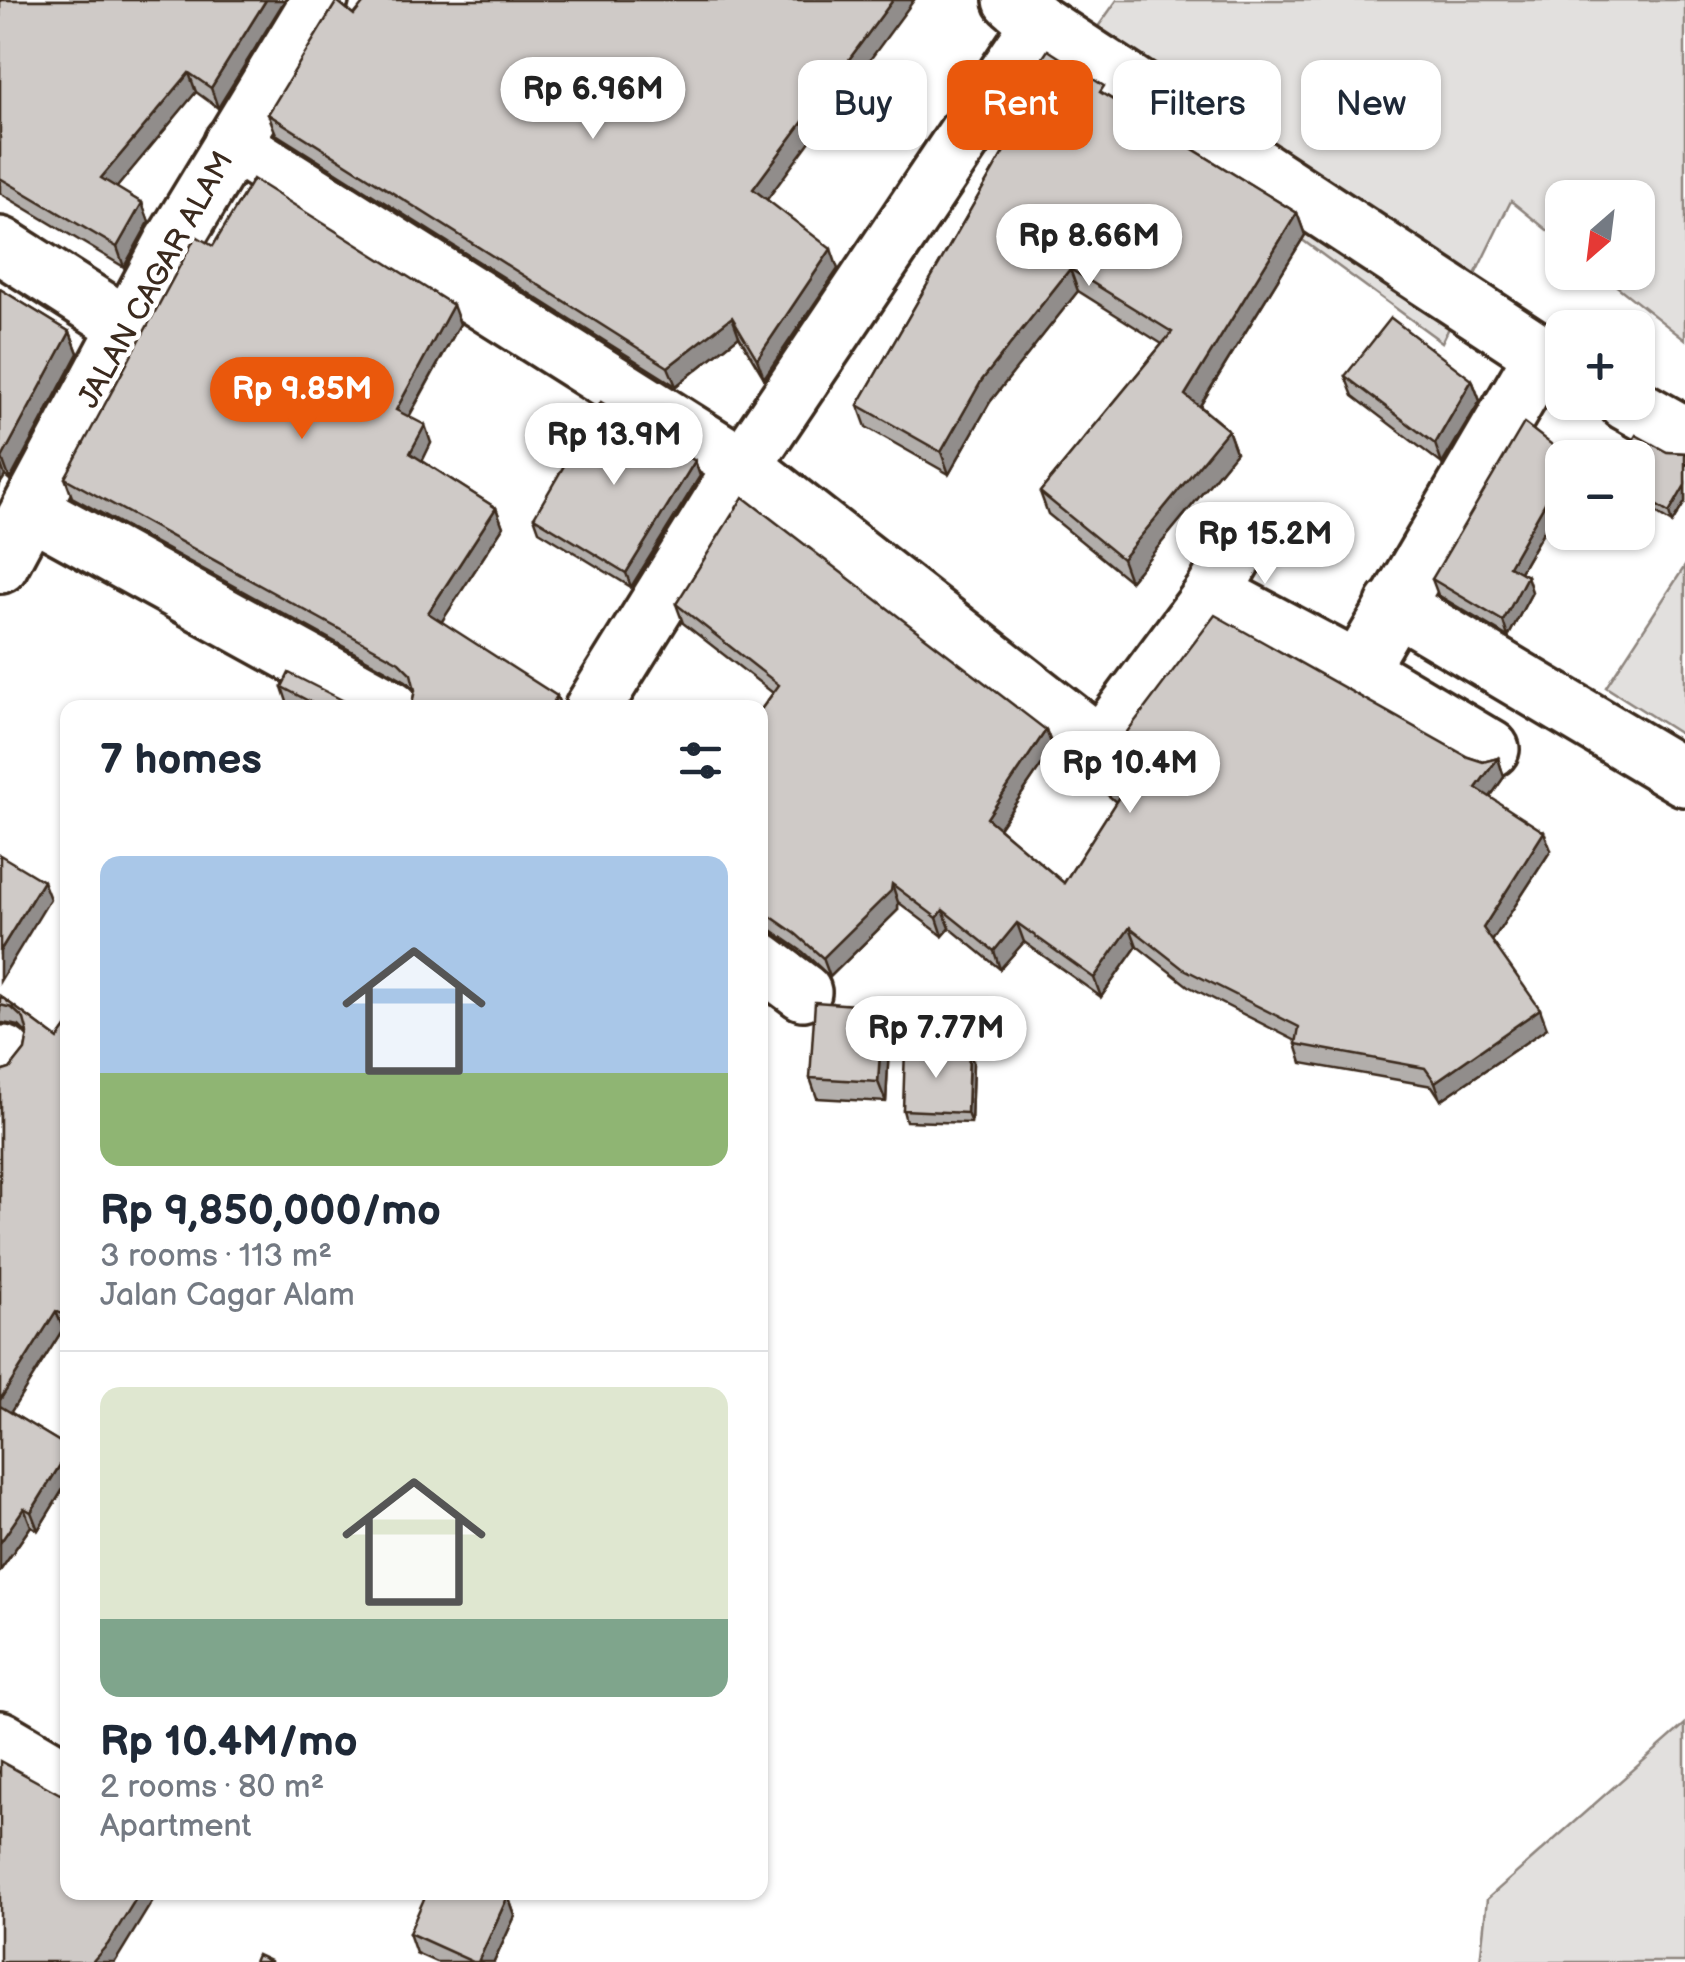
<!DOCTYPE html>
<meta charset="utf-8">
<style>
body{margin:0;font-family:"Balsamiq Sans",sans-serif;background:#f6f6f7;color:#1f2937;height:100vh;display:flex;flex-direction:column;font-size:38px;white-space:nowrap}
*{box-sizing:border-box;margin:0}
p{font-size:32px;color:#747a83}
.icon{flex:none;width:55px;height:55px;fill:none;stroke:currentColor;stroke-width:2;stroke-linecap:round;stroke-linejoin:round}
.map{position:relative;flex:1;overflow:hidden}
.panel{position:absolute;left:60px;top:700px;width:708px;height:1200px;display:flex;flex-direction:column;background:#fff;border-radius:20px;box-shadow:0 2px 8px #0004}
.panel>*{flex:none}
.banner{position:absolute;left:798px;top:60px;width:738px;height:90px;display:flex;gap:20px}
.needle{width:65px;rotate:208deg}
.controls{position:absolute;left:1545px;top:180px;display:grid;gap:20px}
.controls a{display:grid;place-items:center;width:110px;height:110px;border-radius:20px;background:#fff;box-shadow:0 2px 8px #0004;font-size:50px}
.price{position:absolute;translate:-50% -85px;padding:0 22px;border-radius:35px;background:#fff;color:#222;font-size:32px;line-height:65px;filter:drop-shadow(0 2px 5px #0008)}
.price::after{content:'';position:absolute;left:50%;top:60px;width:30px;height:22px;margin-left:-15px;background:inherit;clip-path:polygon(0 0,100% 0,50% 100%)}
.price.active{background:#ea580c;color:#fff}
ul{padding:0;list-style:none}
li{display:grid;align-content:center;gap:20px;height:530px;padding:0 40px}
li+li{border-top:2px solid #e0e1e3}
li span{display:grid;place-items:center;height:310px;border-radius:20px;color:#555}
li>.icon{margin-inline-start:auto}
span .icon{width:180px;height:180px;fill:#fffc;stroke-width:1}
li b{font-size:42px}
h2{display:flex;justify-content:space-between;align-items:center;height:120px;padding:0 40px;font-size:42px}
.pill{padding:0 35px;border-radius:20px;background:#fff;box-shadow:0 2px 8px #0004;font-size:35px;line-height:90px}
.pill.active{background:#ea580c;color:#fff}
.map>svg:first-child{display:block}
.green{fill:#e2e0de;stroke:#8e857e;stroke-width:2.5}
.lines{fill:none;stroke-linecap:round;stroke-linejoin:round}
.minor-casing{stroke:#3b2a1e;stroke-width:62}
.tertiary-casing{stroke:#3b2a1e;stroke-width:62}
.minor{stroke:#fff;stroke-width:55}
.tertiary{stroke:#fff;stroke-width:55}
.wall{fill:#b2aeab;stroke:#3b2a1e;stroke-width:2.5}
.shaded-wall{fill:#918d8b;stroke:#3b2a1e;stroke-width:2.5}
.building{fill:#cfcac7;stroke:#3b2a1e;stroke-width:2.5}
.labels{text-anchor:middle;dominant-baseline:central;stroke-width:10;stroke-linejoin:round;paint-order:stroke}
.street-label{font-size:30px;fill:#3b2a1e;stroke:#fff}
</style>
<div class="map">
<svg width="1685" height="1962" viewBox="0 0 1685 1962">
<rect width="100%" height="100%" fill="#fff"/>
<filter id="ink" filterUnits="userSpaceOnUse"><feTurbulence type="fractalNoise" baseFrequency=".01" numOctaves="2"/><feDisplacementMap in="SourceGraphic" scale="20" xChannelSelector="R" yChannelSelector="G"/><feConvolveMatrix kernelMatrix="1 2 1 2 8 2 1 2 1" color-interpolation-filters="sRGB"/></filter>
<g filter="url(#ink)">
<!-- green -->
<g class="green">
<path d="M 1117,0 L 1685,0 L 1685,340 L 1600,273 L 1638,272 L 1638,198 L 1562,198 L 1562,242 L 1511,201 L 1442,342 L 1068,69 Z"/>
<path d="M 1685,566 L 1685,737 L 1606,687 Z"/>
<path d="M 1685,1724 L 1685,1962 L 1480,1962 L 1487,1899 Z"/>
</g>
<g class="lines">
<defs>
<g id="minor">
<path d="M 1012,0 L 1040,24 L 1562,367"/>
<path d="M 232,143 L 743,466 L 1100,745 L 1213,593 L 1358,670"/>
<path d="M 0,245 L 127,326"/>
<path d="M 1626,402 L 1685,435"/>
<path d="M 31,510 L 391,708"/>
<path d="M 1213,593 L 1244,539"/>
<path d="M 1394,605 L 1685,778"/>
<path d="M 593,708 L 743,466 L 1040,24"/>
<path d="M 1491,749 L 1358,670 L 1542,356"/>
<path d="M 760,960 L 803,992"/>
<path d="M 0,1061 L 4,1054"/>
<path d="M 0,1739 L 68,1779"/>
</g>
<path id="tertiary" d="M 0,565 L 172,244 L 320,0"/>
</defs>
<!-- minor casing -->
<use href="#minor" class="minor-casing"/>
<!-- tertiary casing -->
<use href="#tertiary" class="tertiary-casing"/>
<!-- minor -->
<use href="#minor" class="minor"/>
<!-- tertiary -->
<use href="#tertiary" class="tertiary"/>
</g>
<!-- wall -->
<g class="wall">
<path d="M 0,0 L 285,0 L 218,108 L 196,92 L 116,188 L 142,203 L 149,222 L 124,267 L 0,193 Z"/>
<path d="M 354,15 L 767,200 L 838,269 L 764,378 L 739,336 L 676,386 L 276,134 L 268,114 Z"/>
<path d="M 1107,96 L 1297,213 L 1305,235 L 1200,406 L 1228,430 L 1236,452 L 1130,581 L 1048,514 L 1040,492 L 1162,344 L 1078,291 L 990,402 L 949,474 L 866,427 L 858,405 L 1003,153 L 994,130 Z"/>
<path d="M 213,246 L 460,324 L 409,417 L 431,443 L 422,461 L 496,508 L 503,527 L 441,622 L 412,704 L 415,690 L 406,681 L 72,497 L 65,478 Z"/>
<path d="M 0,289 L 70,332 L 78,353 L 10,480 L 5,476 L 0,484 Z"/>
<path d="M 1345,376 L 1472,380 L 1480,401 L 1442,464 L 1353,396 Z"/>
<path d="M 1667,452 L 1685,453 L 1685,502 L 1672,523 L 1638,502 L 1638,458 Z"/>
<path d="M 1562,458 L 1562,499 L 1520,572 L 1527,576 L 1532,592 L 1508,637 L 1438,595 L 1432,579 Z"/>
<path d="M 695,461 L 700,476 L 631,587 L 539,531 L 534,517 Z"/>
<path d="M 676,604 L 1046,730 L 1053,748 L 999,828 L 1064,883 L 1116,802 L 1103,791 L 1096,773 L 1468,757 L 1483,762 L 1498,758 L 1504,777 L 1490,797 L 1551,850 L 1492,941 L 1547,1028 L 1441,1100 L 1432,1086 L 1302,1063 L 1296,1044 L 1296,1041 L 1188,986 L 1137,946 L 1101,997 L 1024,942 L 1000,969 L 950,928 L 943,936 L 898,902 L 898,910 L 830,977 L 803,952 L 760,922 L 760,711 L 773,693 L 683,623 Z"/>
<path d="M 282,687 L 358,708 L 293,708 L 288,705 Z"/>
<path d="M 0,996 L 58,1039 L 68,1025 L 68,1331 L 63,1329 L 10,1412 L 68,1447 L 68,1481 L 38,1530 L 31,1526 L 0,1571 L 0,1072 L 10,1069 L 25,1050 L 28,1035 L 19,1026 L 3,1023 L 0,1024 Z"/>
<path d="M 890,1027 L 886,1102 L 817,1098 L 810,1078 Z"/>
<path d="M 973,1062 L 971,1123 L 906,1121 L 903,1110 Z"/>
<path d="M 508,1896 L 515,1916 L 494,1962 L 436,1962 L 416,1953 L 409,1933 Z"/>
</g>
<!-- shaded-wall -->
<g class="shaded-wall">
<path d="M 266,0 L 285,0 L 218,108 L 211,88 Z"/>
<path d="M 893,0 L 914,0 L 760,209 L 753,189 Z"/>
<path d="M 189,73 L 196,92 L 108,198 L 101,178 Z"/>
<path d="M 142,203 L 149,222 L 124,267 L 117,247 Z"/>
<path d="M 1297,213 L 1305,235 L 1193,417 L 1185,395 Z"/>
<path d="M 831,249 L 838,269 L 764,378 L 757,359 Z"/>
<path d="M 1070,269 L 1078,291 L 990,402 L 949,474 L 941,452 L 982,380 Z"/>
<path d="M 453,305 L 460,324 L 402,428 L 396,410 Z"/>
<path d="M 732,317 L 739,336 L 676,386 L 668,367 Z"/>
<path d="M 70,332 L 78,353 L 10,480 L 2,458 Z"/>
<path d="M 1472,380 L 1480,401 L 1442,464 L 1435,444 Z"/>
<path d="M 425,425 L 431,443 L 417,472 L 410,453 Z"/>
<path d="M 1228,430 L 1236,452 L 1130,581 L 1122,559 Z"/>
<path d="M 695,461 L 700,476 L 631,587 L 626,573 Z"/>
<path d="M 0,462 L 5,476 L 0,484 Z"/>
<path d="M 1562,473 L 1562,499 L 1514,582 L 1509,566 Z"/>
<path d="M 1685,485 L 1685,502 L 1672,523 L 1669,513 Z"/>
<path d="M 496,508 L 503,527 L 435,632 L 428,613 Z"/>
<path d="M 1527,576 L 1532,592 L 1508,637 L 1503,621 Z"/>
<path d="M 557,696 L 561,708 L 550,708 Z"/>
<path d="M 1046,730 L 1053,748 L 993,836 L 987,818 Z"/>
<path d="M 1498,758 L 1504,777 L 1483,807 L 1476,788 Z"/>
<path d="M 1544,832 L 1551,850 L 1489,946 L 1483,928 Z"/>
<path d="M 43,881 L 50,899 L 0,981 L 0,951 Z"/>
<path d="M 892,884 L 898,902 L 898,910 L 830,977 L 823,958 Z"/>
<path d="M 943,910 L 950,928 L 943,936 L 937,918 Z"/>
<path d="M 1017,923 L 1024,942 L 1000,969 L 994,951 Z"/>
<path d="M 1130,927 L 1137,946 L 1101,997 L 1094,978 Z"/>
<path d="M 883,1007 L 890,1027 L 886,1102 L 878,1082 Z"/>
<path d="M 1540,1009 L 1547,1028 L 1441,1100 L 1435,1082 Z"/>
<path d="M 969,1052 L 973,1062 L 971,1123 L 967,1113 Z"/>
<path d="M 56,1311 L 63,1329 L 4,1423 L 0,1413 L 0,1400 Z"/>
<path d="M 68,1452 L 68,1481 L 38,1530 L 31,1512 Z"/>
<path d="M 24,1508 L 31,1526 L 0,1571 L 0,1543 Z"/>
<path d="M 140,1892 L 158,1892 L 115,1962 L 92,1962 Z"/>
<path d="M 508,1896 L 515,1916 L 494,1962 L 478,1962 Z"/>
</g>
<!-- building -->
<g class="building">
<path d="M 0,0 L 266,0 L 211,88 L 189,73 L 101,178 L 142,203 L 117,247 L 0,178 Z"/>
<path d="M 366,0 L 893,0 L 753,189 L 831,249 L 757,359 L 732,317 L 668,367 L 268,114 L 337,1 L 354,15 Z"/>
<path d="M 1048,50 L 1104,86 L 1100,92 L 1297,213 L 1185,395 L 1228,430 L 1122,559 L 1040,492 L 1172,332 L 1070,269 L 982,380 L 941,452 L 858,405 L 1010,141 L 994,130 Z"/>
<path d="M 253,179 L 453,305 L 396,410 L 425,425 L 410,453 L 496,508 L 428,613 L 557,696 L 550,708 L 409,708 L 412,704 L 415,690 L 411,674 L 399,662 L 65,478 L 196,236 L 213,246 Z"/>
<path d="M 0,289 L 70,332 L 2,458 L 0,456 Z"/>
<path d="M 1391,318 L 1472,380 L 1435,444 L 1345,376 Z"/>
<path d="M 601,402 L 695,461 L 626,573 L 534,517 Z"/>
<path d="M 1524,423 L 1569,458 L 1562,458 L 1562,473 L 1509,566 L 1527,576 L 1503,621 L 1432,579 Z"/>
<path d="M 1636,435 L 1667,452 L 1685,453 L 1685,485 L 1669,513 L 1638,494 L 1638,458 L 1622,458 Z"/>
<path d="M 743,497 L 1046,730 L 987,818 L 1064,883 L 1122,792 L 1096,773 L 1215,615 L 1468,757 L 1483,762 L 1498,758 L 1476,788 L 1544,832 L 1483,928 L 1540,1009 L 1435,1082 L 1425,1068 L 1296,1044 L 1299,1027 L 1182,968 L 1130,927 L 1094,978 L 1017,923 L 994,951 L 943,910 L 937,918 L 892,884 L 891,891 L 823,958 L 796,934 L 760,909 L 760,711 L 779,685 L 676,604 Z"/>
<path d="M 289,673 L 358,708 L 322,708 L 282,687 Z"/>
<path d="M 0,855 L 43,881 L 0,951 Z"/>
<path d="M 0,996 L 58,1039 L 68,1025 L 68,1317 L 56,1311 L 0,1400 L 0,1072 L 10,1069 L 25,1050 L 28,1034 L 24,1019 L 12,1008 L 0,1005 Z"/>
<path d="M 815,1002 L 883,1007 L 878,1082 L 810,1078 Z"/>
<path d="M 905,1048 L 969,1052 L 967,1113 L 903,1110 Z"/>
<path d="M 0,1406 L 68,1447 L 68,1452 L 31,1512 L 24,1508 L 0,1543 Z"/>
<path d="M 0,1761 L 60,1794 L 68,1792 L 68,1892 L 140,1892 L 108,1944 L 92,1962 L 0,1962 Z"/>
<path d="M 427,1892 L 500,1892 L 508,1896 L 478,1962 L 473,1962 L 409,1933 Z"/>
<path d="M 257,1955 L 272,1962 L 254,1962 Z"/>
</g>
</g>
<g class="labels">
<!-- street labels -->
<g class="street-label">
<text transform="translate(156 280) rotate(-61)">JALAN CAGAR ALAM</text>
</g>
</g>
</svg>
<div class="controls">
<a><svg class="needle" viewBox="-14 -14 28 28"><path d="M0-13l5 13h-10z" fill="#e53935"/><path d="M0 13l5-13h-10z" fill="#747a83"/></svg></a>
<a>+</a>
<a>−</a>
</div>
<b class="price" style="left:593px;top:142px">Rp 6.96M</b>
<b class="price" style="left:1089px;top:289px">Rp 8.66M</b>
<b class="price active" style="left:302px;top:442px">Rp 9.85M</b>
<b class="price" style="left:614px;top:488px">Rp 13.9M</b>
<b class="price" style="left:1265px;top:587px">Rp 15.2M</b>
<b class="price" style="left:1130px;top:816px">Rp 10.4M</b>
<b class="price" style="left:936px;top:1081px">Rp 7.77M</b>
<div class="banner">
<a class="pill">Buy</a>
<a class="pill active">Rent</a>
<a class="pill">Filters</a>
<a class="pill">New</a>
</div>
<section class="panel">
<h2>7 homes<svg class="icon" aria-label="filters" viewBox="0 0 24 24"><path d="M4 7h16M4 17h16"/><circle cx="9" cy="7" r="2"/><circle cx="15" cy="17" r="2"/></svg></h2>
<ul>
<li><span style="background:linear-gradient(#a9c7e8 70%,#8fb573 0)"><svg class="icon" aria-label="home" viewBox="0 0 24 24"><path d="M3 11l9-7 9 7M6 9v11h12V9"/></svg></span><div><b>Rp 9,850,000/mo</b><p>3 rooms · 113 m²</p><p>Jalan Cagar Alam</p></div></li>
<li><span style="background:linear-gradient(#dfe7d0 75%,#7fa58c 0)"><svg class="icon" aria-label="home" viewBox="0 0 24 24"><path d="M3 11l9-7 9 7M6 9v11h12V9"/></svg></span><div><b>Rp 10.4M/mo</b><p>2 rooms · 80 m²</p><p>Apartment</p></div></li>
</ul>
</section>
</div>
